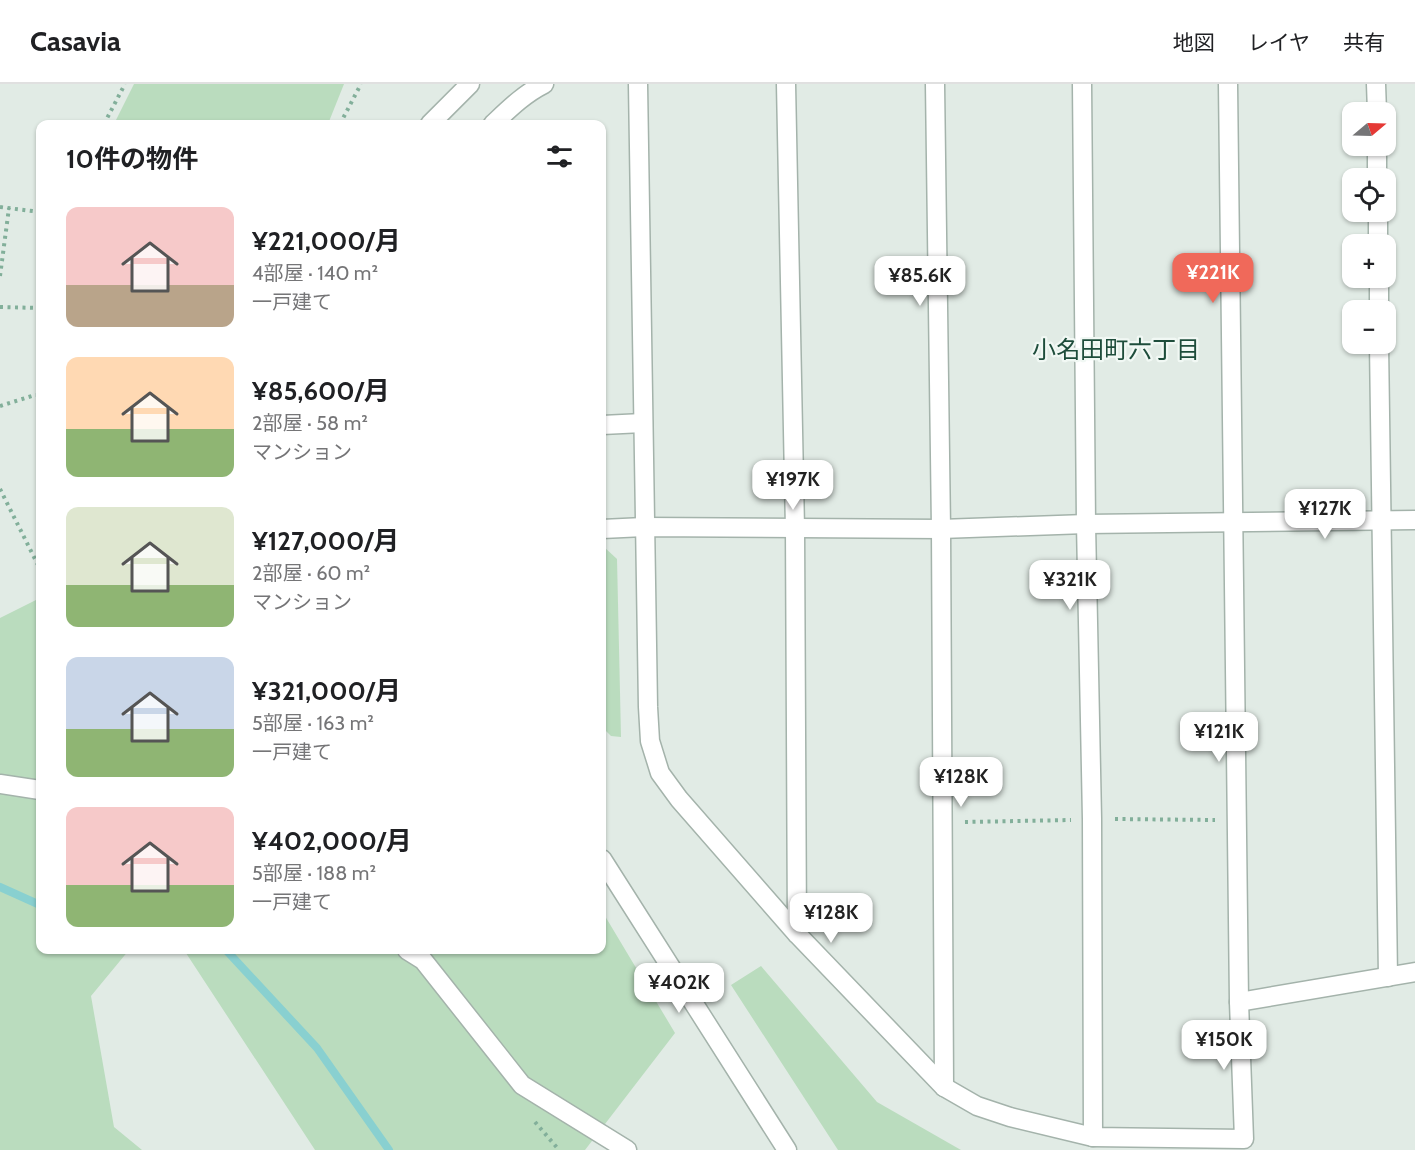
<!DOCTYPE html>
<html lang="ja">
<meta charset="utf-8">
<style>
body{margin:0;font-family:Cabin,"Noto Sans JP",sans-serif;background:#f2f2f2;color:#202124;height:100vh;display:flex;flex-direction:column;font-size:22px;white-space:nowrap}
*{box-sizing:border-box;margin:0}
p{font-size:20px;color:#757577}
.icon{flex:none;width:33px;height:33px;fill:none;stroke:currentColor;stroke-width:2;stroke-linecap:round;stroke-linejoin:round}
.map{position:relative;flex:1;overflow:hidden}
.panel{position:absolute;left:36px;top:36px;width:570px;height:834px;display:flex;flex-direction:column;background:#fff;border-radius:12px;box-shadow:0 2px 4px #0004}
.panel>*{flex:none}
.needle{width:39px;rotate:71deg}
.controls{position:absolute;left:1342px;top:18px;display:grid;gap:12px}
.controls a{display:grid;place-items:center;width:54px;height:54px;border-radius:12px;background:#fff;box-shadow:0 2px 4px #0004;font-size:30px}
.price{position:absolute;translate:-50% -51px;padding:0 14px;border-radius:12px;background:#fff;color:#222;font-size:20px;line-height:39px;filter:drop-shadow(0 2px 3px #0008)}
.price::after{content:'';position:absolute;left:50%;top:36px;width:18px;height:14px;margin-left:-9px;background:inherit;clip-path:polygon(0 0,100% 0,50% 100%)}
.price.active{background:#f0695a;color:#fff}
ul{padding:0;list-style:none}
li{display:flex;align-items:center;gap:18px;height:150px;padding:0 30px}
li span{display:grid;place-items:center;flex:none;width:168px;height:120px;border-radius:12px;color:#555}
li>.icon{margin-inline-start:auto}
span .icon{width:72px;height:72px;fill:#fffc;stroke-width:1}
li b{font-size:26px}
h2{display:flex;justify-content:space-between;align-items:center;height:72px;padding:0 30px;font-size:26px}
header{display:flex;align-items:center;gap:36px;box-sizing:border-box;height:84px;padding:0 30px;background:#fff;border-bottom:2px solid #e0e0e0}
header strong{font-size:28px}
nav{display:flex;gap:33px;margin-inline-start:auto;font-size:21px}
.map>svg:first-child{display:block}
.green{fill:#badcbe}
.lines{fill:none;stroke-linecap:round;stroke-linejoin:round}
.stream{stroke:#89d0d0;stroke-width:8}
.minor-casing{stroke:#a4b3ab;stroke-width:21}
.path{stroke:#82af9a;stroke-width:4;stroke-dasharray:3 4.5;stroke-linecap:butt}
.minor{stroke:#fff;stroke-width:18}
.labels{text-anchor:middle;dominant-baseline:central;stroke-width:4.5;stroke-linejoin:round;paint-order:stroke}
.neighbourhood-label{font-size:24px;fill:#1e4d3b;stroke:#f1f8f4}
</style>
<header>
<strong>Casavia</strong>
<nav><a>地図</a><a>レイヤ</a><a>共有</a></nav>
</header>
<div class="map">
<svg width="1415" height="1066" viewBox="0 0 1415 1066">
<rect width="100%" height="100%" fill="#e1ebe5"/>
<!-- green -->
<g class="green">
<path d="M 134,0 L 344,0 L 328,40 L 114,40 Z"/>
<path d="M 602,463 L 604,463 L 617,475 L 621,653 L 611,652 L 602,643 Z"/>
<path d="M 40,514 L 40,866 L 129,866 L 91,912 L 114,1043 L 142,1066 L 0,1066 L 0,534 Z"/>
<path d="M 602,827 L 675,949 L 585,1066 L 315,1066 L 184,866 L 602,866 Z"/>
<path d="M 761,882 L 877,1018 L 961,1066 L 838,1066 L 731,901 Z"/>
</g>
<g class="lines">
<!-- stream -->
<g class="stream">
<path d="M 0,803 L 40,821"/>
<path d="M 226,866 L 317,964 L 389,1066"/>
</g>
<defs>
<g id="minor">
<path d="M 638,0 L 648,623 L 650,657 L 660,689 L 679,715 L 797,850 L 944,1003 L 977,1022 L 1010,1033 L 1093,1053 L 1244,1055 L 1239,918 L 1228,0"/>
<path d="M 786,0 L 795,445 L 797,850"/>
<path d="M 935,0 L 941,445 L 944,1003"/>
<path d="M 1082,0 L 1086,440 L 1092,735 L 1093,1053"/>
<path d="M 1376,0 L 1377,28"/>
<path d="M 430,40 L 470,0"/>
<path d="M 493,40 C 509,25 524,10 544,0"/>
<path d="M 1377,62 L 1377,94"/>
<path d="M 1378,128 L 1378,160"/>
<path d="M 1379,194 L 1379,226"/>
<path d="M 1379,260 L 1388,893"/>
<path d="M 602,341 L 643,339"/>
<path d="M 602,445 L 644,443 L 941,445 L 1086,440 L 1415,436"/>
<path d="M 0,700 L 40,706"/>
<path d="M 602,775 L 787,1066"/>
<path d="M 407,866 L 423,876 L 522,1001 L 627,1066"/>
<path d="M 1239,918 L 1415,888"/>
</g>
</defs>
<!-- minor casing -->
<use href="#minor" class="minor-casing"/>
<!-- path -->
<g class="path">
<path d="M 104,40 L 125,0"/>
<path d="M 340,40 L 361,0"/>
<path d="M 0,123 L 40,128"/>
<path d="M 0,192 L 9,124"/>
<path d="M 0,223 L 40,224"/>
<path d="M 0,322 L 35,311 L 40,311"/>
<path d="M 0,405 L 40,485"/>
<path d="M 1115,735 L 1215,736"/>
<path d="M 965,738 L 1071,736"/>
<path d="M 535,1038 L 559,1066"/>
</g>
<!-- minor -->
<use href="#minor" class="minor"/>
</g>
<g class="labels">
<!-- neighbourhood labels -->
<g class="neighbourhood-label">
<text x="1116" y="265">小名田町六丁目</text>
</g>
</g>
</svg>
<div class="controls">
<a><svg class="needle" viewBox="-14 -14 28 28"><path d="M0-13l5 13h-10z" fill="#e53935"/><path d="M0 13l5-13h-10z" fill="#757577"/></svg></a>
<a><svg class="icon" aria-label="locate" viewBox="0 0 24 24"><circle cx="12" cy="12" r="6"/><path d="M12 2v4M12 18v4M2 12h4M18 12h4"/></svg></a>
<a>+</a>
<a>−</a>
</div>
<b class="price active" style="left:1213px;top:220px">¥221K</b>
<b class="price" style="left:920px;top:223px">¥85.6K</b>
<b class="price" style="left:793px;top:427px">¥197K</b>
<b class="price" style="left:1325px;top:456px">¥127K</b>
<b class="price" style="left:1070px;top:527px">¥321K</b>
<b class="price" style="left:1219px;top:679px">¥121K</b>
<b class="price" style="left:961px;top:724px">¥128K</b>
<b class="price" style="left:831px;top:860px">¥128K</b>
<b class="price" style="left:679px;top:930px">¥402K</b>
<b class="price" style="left:1224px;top:987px">¥150K</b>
<section class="panel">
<h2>10件の物件<svg class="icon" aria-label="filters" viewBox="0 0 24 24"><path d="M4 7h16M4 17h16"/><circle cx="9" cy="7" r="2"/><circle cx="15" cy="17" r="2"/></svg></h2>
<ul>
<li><span style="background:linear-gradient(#f6c9c9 65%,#b9a48a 0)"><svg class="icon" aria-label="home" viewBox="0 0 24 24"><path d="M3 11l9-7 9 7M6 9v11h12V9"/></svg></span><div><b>¥221,000/月</b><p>4部屋 · 140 m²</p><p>一戸建て</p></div></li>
<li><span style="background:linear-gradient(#ffd9b3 60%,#8fb573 0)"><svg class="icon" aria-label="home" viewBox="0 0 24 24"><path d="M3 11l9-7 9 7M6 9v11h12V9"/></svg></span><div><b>¥85,600/月</b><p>2部屋 · 58 m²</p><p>マンション</p></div></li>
<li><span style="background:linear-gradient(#dfe7d0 65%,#8fb573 0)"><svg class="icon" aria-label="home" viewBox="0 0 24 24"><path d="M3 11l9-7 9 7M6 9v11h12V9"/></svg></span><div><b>¥127,000/月</b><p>2部屋 · 60 m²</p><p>マンション</p></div></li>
<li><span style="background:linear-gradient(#c9d6e8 60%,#8fb573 0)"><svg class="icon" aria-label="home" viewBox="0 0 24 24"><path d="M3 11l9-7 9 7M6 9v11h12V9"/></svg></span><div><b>¥321,000/月</b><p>5部屋 · 163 m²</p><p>一戸建て</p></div></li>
<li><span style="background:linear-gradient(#f6c9c9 65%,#8fb573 0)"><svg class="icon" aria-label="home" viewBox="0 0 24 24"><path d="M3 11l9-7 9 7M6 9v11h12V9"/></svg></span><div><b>¥402,000/月</b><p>5部屋 · 188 m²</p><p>一戸建て</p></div></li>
</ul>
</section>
</div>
